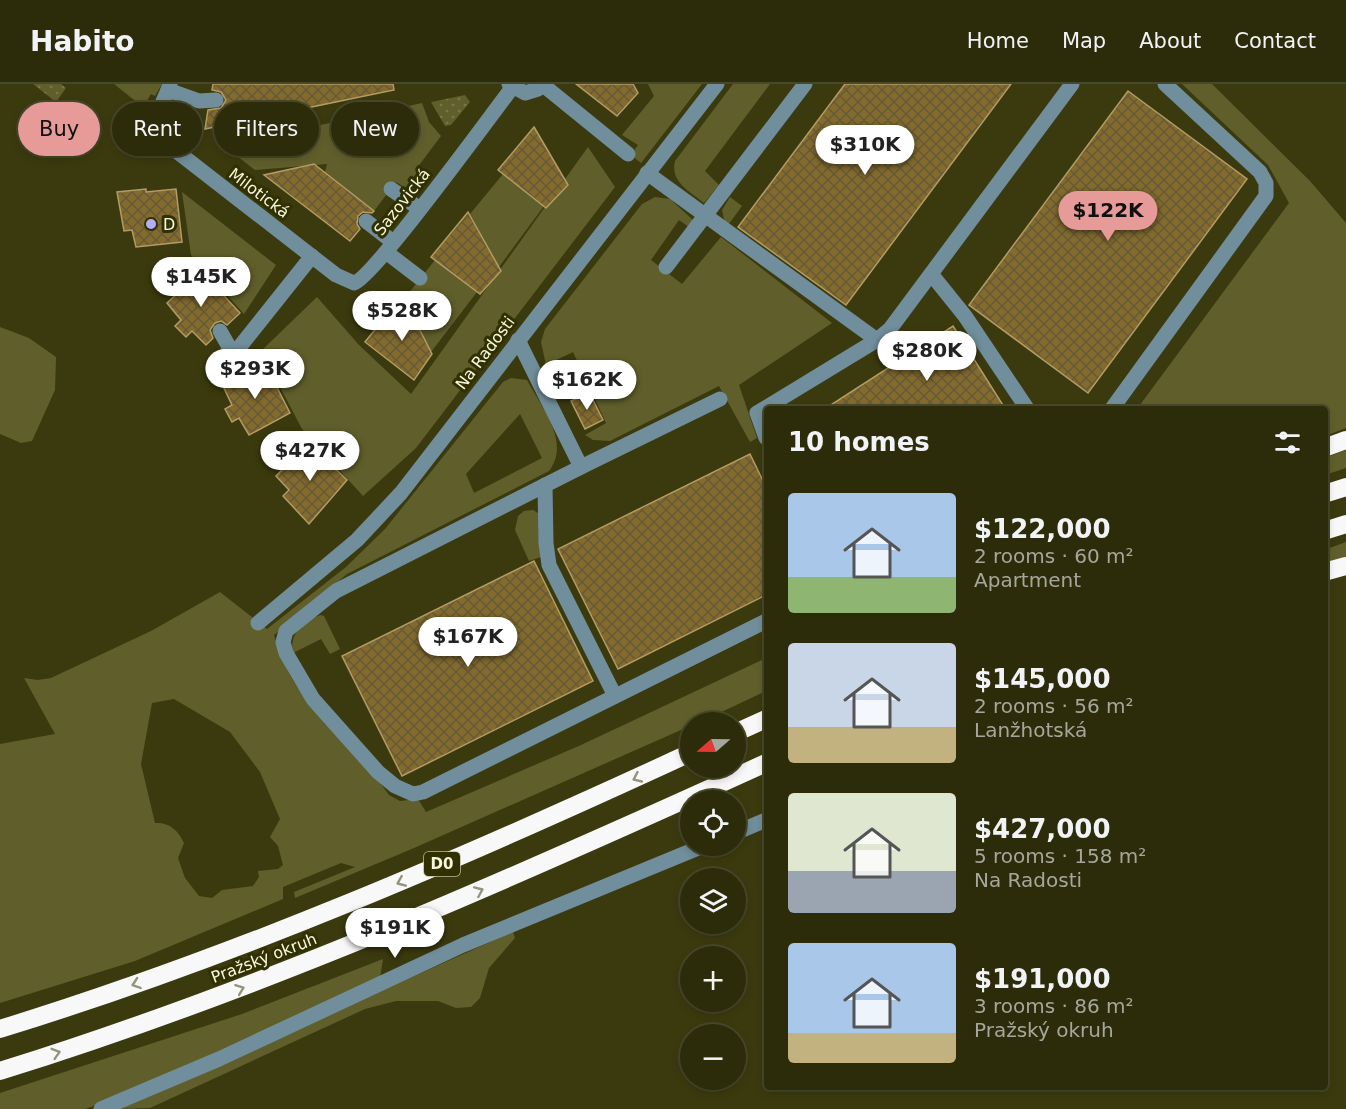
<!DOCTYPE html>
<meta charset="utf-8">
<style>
body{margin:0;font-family:"DejaVu Sans",sans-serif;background:#343413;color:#f1f3f6;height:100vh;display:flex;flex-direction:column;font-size:22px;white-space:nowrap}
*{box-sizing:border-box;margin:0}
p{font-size:20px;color:#a6a79c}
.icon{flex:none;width:33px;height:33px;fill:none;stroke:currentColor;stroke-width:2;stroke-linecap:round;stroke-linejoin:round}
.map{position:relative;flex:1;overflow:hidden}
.sheet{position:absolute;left:764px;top:322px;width:564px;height:684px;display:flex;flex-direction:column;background:#2c2c0a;border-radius:6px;box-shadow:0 3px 9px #0003,0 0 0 2px #48482b}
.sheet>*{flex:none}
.banner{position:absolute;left:18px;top:18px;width:570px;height:54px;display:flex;gap:12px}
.needle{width:39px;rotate:250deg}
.buttons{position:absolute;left:680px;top:628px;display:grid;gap:12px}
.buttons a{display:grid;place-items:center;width:66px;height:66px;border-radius:50%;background:#2c2c0a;box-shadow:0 3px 9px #0003,0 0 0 2px #48482b;font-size:30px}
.price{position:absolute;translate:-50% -51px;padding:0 14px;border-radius:21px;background:#fff;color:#222;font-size:20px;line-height:39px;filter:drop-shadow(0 2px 3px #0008)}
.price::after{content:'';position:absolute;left:50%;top:36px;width:18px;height:14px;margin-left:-9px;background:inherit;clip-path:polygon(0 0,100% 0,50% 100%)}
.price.active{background:#e69b98;color:#111}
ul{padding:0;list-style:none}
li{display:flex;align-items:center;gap:18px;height:150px;padding:0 24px}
li span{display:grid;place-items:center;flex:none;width:168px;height:120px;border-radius:6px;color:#555}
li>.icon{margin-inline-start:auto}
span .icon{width:72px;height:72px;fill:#fffc;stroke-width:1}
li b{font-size:26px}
h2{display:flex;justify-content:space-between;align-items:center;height:72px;padding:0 24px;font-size:26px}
.chip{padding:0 21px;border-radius:27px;background:#2c2c0a;box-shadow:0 3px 9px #0003,0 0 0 2px #48482b;font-size:21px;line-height:54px}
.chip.active{background:#e69b98;color:#111}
header{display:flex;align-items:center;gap:36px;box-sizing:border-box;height:84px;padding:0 30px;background:#2c2c0a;border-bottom:2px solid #48482b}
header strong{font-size:28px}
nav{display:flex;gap:33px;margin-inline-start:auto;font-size:21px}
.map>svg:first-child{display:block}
.green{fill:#605f2b;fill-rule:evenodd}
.park{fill:url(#park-dots)}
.building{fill:url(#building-cross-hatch);stroke:#b39c65;stroke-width:1.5}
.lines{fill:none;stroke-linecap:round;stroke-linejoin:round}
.minor{stroke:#708e9b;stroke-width:15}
.highway{stroke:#f8f8f8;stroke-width:18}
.oneway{stroke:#94947d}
.poi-dot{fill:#b3acf9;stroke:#313002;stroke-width:2}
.labels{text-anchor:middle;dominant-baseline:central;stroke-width:6;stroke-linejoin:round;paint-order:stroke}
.shield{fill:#313002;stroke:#bcbc99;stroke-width:1.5}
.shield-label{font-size:15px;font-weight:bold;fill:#f7f8da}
.street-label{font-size:16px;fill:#f7f8da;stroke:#313002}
.poi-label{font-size:16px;fill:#f7f8da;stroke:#313002;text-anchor:start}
</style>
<header>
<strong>Habito</strong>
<nav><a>Home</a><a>Map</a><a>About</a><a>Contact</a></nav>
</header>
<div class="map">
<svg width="1346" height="1025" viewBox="0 0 1346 1025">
<defs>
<pattern id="park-dots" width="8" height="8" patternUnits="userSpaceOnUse" patternTransform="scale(1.5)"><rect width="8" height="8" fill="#605f2b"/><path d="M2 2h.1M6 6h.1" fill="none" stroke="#787749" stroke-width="1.8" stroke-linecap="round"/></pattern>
<pattern id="building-cross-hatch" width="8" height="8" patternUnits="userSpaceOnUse" patternTransform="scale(1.5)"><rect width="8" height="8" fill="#846b2c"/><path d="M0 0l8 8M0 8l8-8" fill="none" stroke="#645938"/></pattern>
</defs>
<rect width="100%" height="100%" fill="#3b3a0e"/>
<!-- green -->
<g class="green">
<path d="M 114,0 L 162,0 L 155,12 L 151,10 L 143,23 Z"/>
<path d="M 648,0 L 702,0 L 641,79 L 631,71 L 638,61 L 622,51 L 654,12 Z"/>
<path d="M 733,0 L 770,0 L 705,87 L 719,101 L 704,119 C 689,107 670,98 675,77 Z"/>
<path d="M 1182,0 L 1212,0 L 1310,97 L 1346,139 L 1346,344 L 1325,352 L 1324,326 L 1137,325 L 1289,119 L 1268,81 Z"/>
<path d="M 422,19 L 429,38 L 441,52 L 417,84 L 422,103 L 415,110 L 396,98 L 374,127 L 325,88 L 327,80 L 255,86 L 224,62 Z"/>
<path d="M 588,63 L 615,103 L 416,364 L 363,412 L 302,345 L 261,267 L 317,213 L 359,261 L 411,310 Z"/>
<path d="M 503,90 L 544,122 L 499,183 L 470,130 Z"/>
<path d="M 182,108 L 276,181 L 244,230 L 191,171 Z"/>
<path d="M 655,113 L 670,115 L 693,136 L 689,143 L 679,136 L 651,176 L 682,200 L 721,153 L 832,239 L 739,301 L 757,354 L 750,358 L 719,302 L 610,357 L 593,356 L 585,351 L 606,339 L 573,268 L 546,281 L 541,258 L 545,245 L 642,120 Z"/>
<path d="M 730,113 L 742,122 L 726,144 L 722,126 Z"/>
<path d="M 435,176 L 477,208 L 431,268 L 404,220 L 404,215 Z"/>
<path d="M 0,243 L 29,254 L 56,273 L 55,306 L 32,357 L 21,359 L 0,350 Z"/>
<path d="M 511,294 L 527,296 C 542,324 571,358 549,387 L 347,490 L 274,551 C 292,621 349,655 389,711 L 400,717 L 418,715 L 426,728 L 581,661 L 766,574 L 766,607 L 698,639 L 690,639 L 690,642 L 414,764 L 295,814 L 294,808 L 355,783 L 341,779 L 283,803 L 283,815 L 135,877 L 0,919 L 0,660 L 55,650 L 24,594 L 38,596 L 51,594 L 151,547 L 220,508 L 267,545 L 346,483 L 385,445 L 503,298 ZM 520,330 L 542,374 L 474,409 L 466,390 ZM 174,615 L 230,648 L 260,688 L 280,735 L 270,753 L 278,762 L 283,781 L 278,785 L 258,787 L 259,793 L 253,802 L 222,806 L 212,814 L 199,812 L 185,794 L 178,774 L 184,759 C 178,746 169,738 155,739 L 141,680 L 152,619 Z"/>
<path d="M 1346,366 L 1346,384 L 1325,391 L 1325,374 Z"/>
<path d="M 533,426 L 541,431 L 541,473 L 529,477 L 515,446 L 518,432 L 524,427 Z"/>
<path d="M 1346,458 L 1346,473 L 1325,479 L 1324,466 Z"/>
<path d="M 321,531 L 324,532 L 340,565 L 330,570 L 321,555 L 293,569 C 289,550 303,536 321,531 Z"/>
<path d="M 513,848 L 515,854 L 489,884 L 480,914 L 471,923 L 456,924 L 438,917 L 396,917 L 365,925 L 150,1024 L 116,1025 Z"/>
<path d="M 383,875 L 380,894 L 144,1004 L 85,1025 L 0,1025 L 0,1009 L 242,930 Z"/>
</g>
<!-- park -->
<g class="park">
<path d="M 33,0 L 61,0 L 66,4 L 56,18 Z"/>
<path d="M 465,11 L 470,18 L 451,41 L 445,42 L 431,18 Z"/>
</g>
<!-- building -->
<g class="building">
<path d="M 213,0 L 393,0 L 394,6 L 205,45 L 208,26 L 221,24 L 226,16 L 221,8 L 212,6 Z"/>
<path d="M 576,0 L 633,0 L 638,9 L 617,32 Z"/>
<path d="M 845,0 L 1011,0 L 846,221 L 738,143 Z"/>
<path d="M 1128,7 L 1247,95 L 1088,309 L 969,221 Z"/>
<path d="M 534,43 L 568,101 L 546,124 L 498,86 Z"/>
<path d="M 314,80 L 374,127 L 372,129 L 363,128 L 358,132 L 357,140 L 360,145 L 350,157 L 264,91 Z"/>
<path d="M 146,105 L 146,108 L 176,105 L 182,158 L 136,163 L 132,146 L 124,147 L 117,108 Z"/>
<path d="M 468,128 L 501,187 L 480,210 L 431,173 Z"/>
<path d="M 201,187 L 240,229 L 227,241 L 221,237 L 215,239 L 210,246 L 213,254 L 206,261 L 192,247 L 186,253 L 175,242 L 181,236 L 167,219 Z"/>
<path d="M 404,215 L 432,270 L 414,296 L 365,258 L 382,237 L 385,240 Z"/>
<path d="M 953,242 L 1006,326 L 823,326 Z"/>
<path d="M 264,278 L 290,329 L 249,351 L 239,334 L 232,338 L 225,325 L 232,321 L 222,300 L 235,293 L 240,298 L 248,298 L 253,293 L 252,284 Z"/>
<path d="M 589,308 L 603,336 L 585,345 L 571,317 Z"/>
<path d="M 309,359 L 347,396 L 309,440 L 283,412 L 289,406 L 276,392 Z"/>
<path d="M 750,370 L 766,403 L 766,511 L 618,585 L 558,465 Z"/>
<path d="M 534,477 L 593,597 L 402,692 L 342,572 Z"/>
</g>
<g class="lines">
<!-- minor -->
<g class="minor">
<path d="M 170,0 C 162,25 148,35 166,59 L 336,191 L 354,199 C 373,194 491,31 512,4"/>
<path d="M 509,0 L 525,9 L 538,5 L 544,0"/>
<path d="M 543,1 L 628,70"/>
<path d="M 168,6 L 199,17 L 216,16"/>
<path d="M 647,89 L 877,256"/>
<path d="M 391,105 L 420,125"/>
<path d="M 366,137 L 393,158"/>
<path d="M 386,168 L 420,194"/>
<path d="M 666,183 L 805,0"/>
<path d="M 932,191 L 965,232 L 1028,326"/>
<path d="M 220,247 L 244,289"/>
<path d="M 518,256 L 581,383 L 336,507 L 286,547 L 283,558 L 286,569 L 313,615 L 378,688 L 395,702 L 413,710 L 423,708 L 766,537"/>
<path d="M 234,270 L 312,172"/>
<path d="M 1111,326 L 1266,112 L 1266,99 L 1260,88 L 1165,0"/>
<path d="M 766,354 L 757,329 L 877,256 L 890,245 L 1072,0"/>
<path d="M 581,383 L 720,315"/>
<path d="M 545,401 L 546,459 L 549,481 L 615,612"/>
<path d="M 258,539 L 357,456 L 401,409 L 717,0"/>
<path d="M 735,749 L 766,736"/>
<path d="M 101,1025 L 219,975 L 463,861 L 703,762"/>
</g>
<!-- highway -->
<g class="highway">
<path d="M 1324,364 L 1346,356"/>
<path d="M 1324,410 L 1346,403"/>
<path d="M 1324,447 L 1346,440"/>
<path d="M 1324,488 L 1346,482"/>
<path d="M 735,649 L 766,635"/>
<path d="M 0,945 C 237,872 465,773 690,669"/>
<path d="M 0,987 C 264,905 515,793 766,679"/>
</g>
</g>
<!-- one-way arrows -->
<defs><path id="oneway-chevron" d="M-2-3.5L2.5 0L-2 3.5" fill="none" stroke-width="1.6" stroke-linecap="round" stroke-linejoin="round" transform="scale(1.5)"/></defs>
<g class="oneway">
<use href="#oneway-chevron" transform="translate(637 694) rotate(155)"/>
<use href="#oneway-chevron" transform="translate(401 798) rotate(157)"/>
<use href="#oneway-chevron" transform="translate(479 807) rotate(-23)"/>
<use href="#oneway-chevron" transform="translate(136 900) rotate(161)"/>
<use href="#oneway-chevron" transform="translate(240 905) rotate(-21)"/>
<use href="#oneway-chevron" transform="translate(56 969) rotate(-17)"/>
</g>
<!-- markers -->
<circle class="poi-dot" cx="151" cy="140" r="6"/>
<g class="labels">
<!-- shield labels -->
<rect class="shield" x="424" y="768" width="36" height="24" rx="4.5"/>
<g class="shield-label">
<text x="442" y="780">D0</text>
</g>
<!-- street labels -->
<g class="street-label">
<text transform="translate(259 109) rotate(37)">Milotická</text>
<text transform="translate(402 118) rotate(-52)">Sazovická</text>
<text transform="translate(485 269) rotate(-53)">Na Radosti</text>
<text transform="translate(264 874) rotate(-21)">Pražský okruh</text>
</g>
<!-- poi labels -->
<g class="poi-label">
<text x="163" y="140">D</text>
</g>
</g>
</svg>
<div class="buttons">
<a><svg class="needle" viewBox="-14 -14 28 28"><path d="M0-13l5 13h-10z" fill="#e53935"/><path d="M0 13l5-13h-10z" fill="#a6a79c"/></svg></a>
<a><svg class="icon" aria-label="locate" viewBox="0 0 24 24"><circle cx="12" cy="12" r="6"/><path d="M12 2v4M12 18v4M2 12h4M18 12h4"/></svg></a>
<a><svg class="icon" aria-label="layers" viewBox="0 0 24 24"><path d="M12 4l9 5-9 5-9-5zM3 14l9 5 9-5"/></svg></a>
<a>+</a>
<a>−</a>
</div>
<b class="price" style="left:865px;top:92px">$310K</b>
<b class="price active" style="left:1108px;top:158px">$122K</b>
<b class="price" style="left:201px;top:224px">$145K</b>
<b class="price" style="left:402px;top:258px">$528K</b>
<b class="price" style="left:927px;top:298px">$280K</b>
<b class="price" style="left:255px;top:316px">$293K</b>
<b class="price" style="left:587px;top:327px">$162K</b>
<b class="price" style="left:310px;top:398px">$427K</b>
<b class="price" style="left:468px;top:584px">$167K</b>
<b class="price" style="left:395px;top:875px">$191K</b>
<div class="banner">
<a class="chip active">Buy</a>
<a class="chip">Rent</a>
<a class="chip">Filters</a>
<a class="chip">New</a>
</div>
<section class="sheet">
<h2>10 homes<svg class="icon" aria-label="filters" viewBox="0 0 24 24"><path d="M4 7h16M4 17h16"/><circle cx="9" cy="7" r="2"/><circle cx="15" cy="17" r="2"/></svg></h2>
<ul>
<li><span style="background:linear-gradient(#a9c7e8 70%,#8fb573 0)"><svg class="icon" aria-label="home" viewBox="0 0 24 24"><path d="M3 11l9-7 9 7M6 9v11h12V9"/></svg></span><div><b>$122,000</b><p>2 rooms · 60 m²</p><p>Apartment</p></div></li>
<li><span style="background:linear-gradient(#c9d6e8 70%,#c2b280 0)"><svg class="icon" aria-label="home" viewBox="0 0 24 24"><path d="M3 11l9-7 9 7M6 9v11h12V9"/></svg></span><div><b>$145,000</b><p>2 rooms · 56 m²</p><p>Lanžhotská</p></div></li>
<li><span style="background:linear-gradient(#dfe7d0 65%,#9aa5b1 0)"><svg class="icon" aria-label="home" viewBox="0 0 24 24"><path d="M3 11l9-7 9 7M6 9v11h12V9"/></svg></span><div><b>$427,000</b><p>5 rooms · 158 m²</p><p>Na Radosti</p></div></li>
<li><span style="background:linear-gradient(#a9c7e8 75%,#c2b280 0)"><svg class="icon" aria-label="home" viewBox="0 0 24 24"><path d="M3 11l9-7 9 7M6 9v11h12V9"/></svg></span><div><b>$191,000</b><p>3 rooms · 86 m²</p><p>Pražský okruh</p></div></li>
</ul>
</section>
</div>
